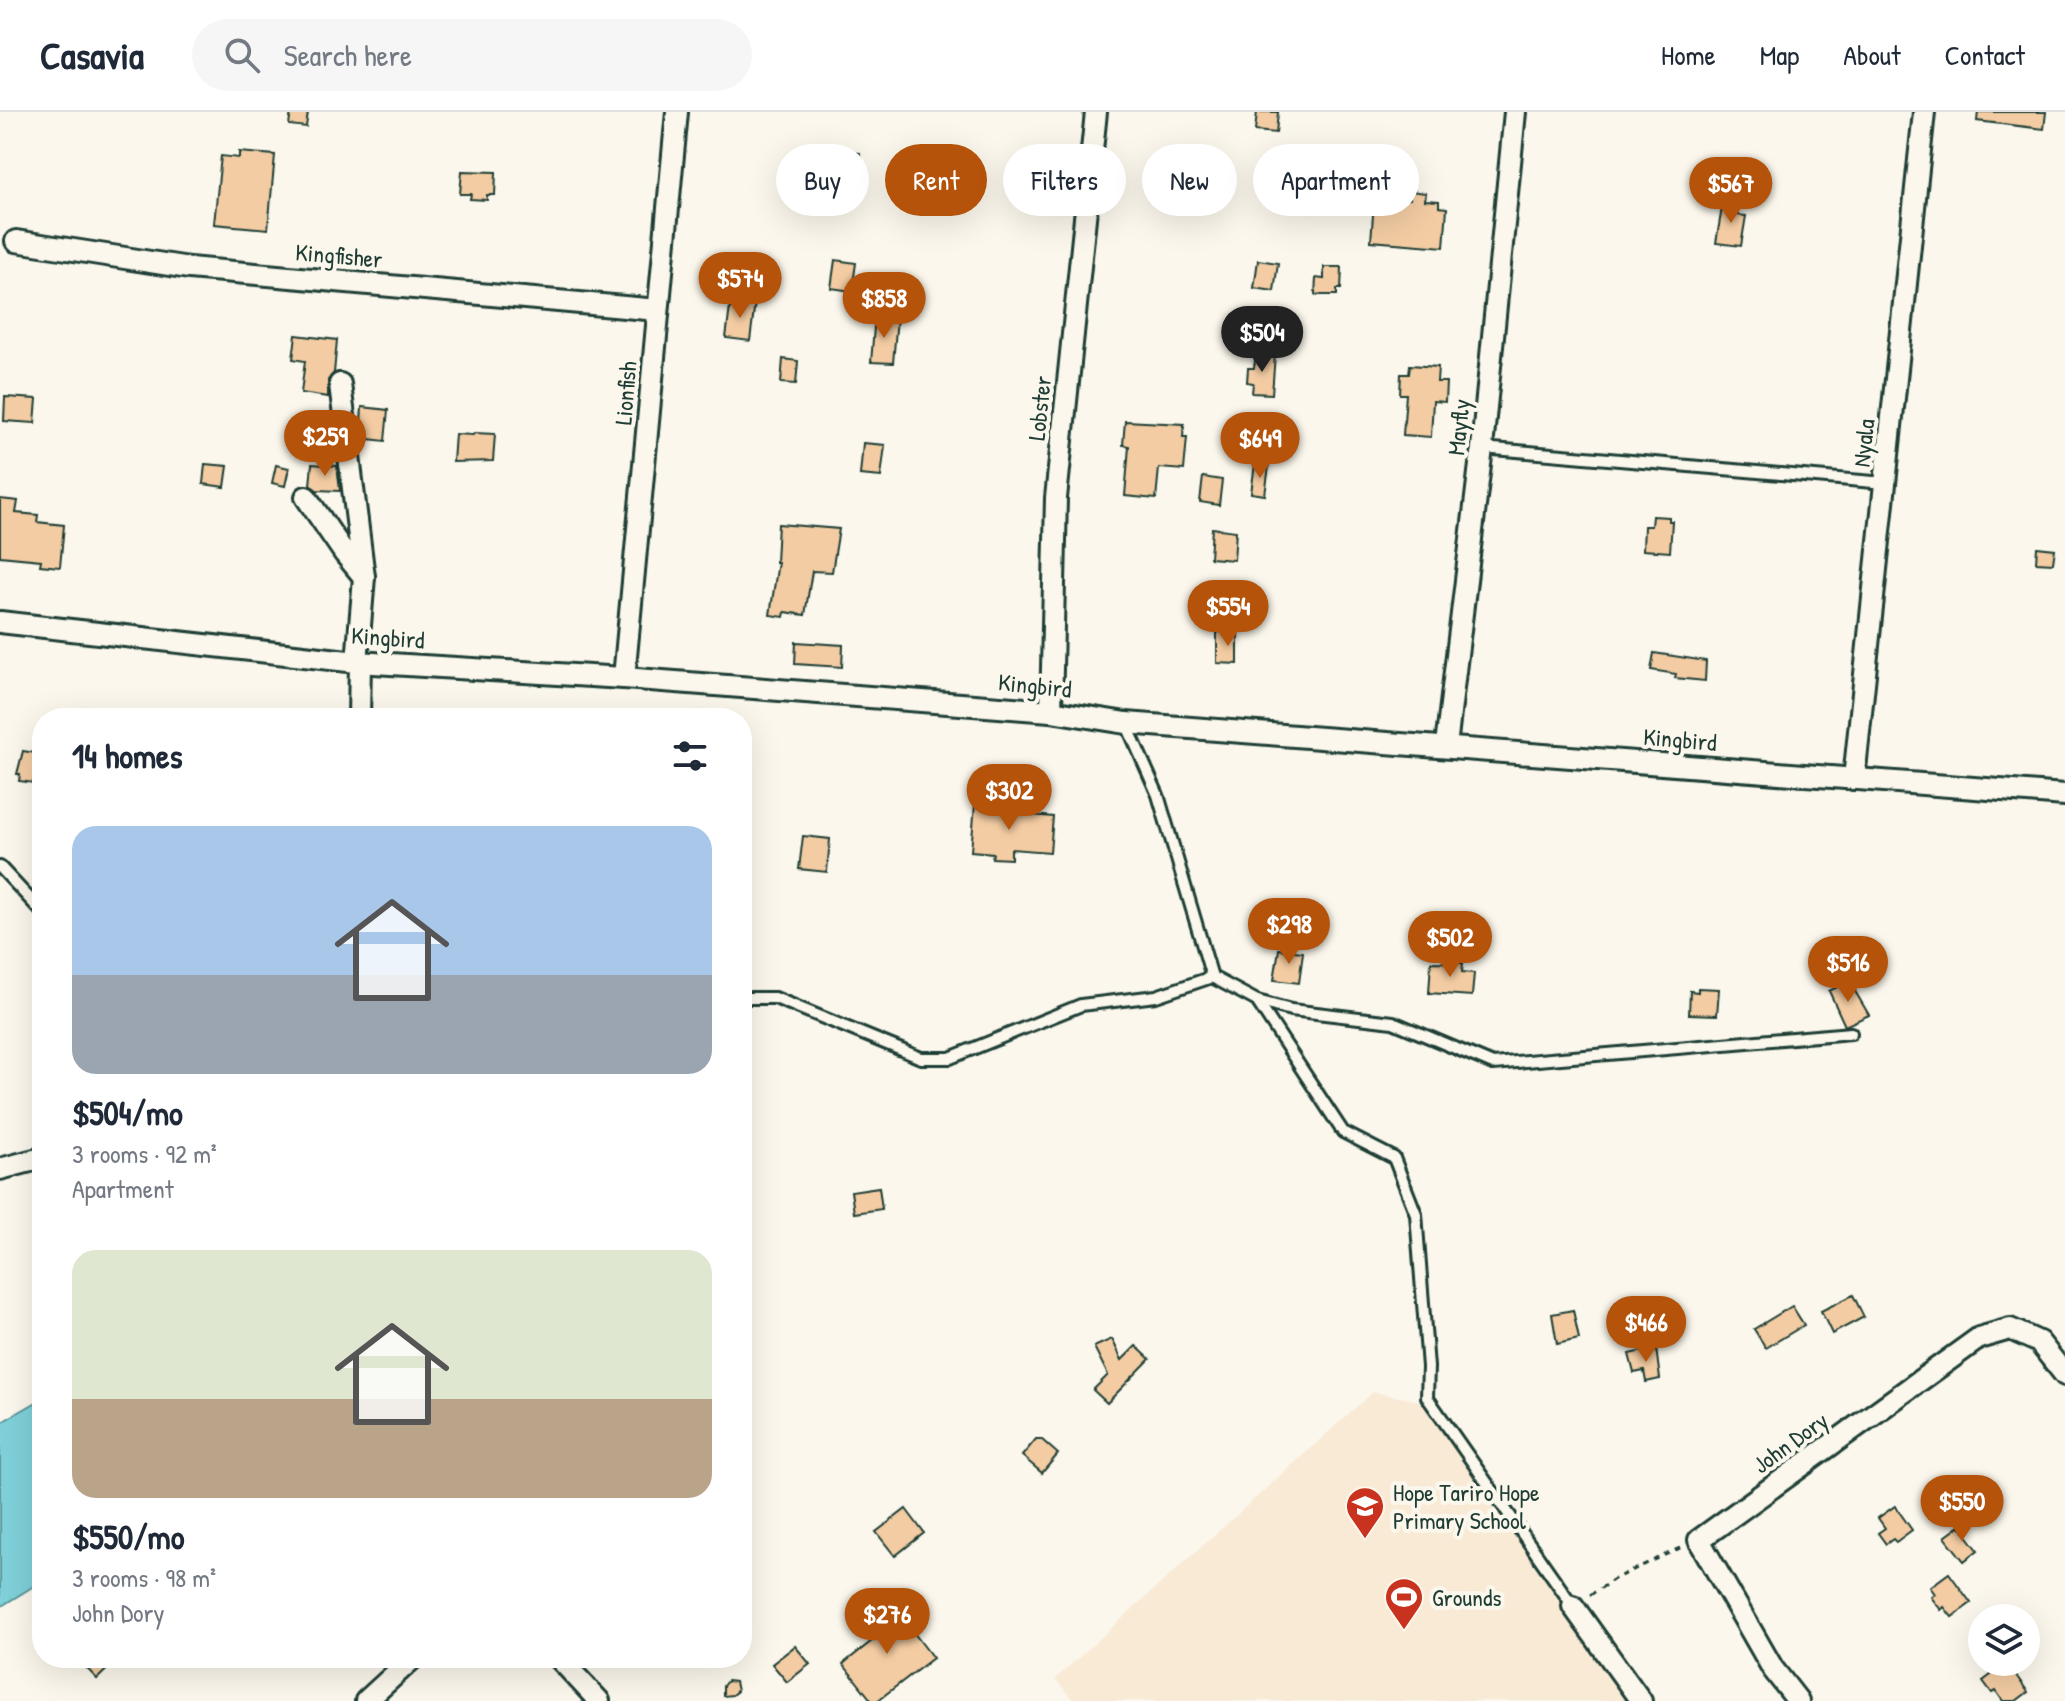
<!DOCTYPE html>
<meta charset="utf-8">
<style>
body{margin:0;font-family:"Patrick Hand",sans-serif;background:#f6f6f7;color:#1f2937;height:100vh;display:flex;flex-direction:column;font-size:30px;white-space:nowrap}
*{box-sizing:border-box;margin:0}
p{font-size:26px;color:#747a83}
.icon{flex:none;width:44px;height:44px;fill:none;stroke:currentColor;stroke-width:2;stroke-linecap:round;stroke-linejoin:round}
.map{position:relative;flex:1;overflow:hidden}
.drawer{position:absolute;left:32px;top:596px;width:720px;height:960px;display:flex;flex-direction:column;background:#fff;border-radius:32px;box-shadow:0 8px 32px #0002}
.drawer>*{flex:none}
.guide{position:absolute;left:776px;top:32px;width:760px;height:72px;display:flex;gap:16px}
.controls{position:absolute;left:1968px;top:1492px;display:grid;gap:16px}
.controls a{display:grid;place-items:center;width:72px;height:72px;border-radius:50%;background:#fff;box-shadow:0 8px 32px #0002;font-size:40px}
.price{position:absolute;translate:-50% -68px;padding:0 18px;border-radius:28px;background:#b45309;color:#fff;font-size:26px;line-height:52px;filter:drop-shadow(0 2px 4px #0008)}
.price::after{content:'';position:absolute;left:50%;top:48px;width:24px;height:18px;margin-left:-12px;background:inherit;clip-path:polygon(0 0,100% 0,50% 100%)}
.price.active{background:#222;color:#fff}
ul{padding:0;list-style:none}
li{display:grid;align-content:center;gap:16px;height:424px;padding:0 40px}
li span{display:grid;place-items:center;height:248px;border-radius:24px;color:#555}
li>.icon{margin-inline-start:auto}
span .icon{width:144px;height:144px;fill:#fffc;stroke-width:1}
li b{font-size:34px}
h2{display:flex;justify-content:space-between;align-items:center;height:96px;padding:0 40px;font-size:34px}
.pill{padding:0 28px;border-radius:36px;background:#fff;box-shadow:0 8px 32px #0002;font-size:28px;line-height:72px}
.pill.active{background:#b45309;color:#fff}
header{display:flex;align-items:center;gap:48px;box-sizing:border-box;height:112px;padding:0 40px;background:#fff;border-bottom:2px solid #e0e1e3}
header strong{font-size:38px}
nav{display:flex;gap:44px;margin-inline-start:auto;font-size:28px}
.search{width:560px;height:72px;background:#f6f6f7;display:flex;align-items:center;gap:20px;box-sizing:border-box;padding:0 28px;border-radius:44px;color:#747a83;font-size:30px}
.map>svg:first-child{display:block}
.built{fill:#f9ead6}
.water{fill:#7fd0d9;stroke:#599597;stroke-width:2}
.building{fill:#f3cca3;stroke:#1f3d34;stroke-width:2}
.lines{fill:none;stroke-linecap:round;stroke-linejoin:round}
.lane-casing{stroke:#1f3d34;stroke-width:16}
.street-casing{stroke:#1f3d34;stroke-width:26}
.path{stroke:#1f3d34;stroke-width:3;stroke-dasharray:6 6;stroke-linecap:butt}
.lane{stroke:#fbf7ec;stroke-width:10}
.street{stroke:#fbf7ec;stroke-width:20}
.labels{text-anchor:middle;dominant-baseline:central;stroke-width:8;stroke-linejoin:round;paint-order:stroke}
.street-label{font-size:24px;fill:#1f3d34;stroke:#fbf7ec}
.poi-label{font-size:24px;fill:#1f3d34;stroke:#fbf7ec;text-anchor:start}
</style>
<header>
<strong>Casavia</strong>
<div class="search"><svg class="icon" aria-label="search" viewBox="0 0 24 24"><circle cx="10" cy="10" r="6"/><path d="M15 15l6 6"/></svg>Search here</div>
<nav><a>Home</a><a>Map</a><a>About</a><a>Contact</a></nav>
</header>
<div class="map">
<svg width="2065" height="1589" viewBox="0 0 2065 1589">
<rect width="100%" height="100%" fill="#fbf7ec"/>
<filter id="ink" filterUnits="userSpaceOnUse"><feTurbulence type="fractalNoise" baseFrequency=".0125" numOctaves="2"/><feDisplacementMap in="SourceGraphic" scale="16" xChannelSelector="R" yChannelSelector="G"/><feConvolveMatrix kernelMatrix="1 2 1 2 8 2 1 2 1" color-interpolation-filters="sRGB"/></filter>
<g filter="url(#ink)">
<!-- built -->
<path class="built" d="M 1373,1280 L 1420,1289 L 1635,1589 L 1074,1589 L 1055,1567 Z"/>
<!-- water -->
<path class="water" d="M 42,1287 L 42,1469 L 0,1495 L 0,1311 Z"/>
<!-- building -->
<g class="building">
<path d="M 291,0 L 308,0 L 306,15 L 289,13 Z"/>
<path d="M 1257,0 L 1278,0 L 1276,21 L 1255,19 Z"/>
<path d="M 1978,0 L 2046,0 L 2044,17 L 1977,9 Z"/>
<path d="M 239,40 L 275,43 L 268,117 L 214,112 L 221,44 L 239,46 Z"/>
<path d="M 839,40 L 860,41 L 857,77 L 836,76 L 837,66 L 832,66 L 833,49 L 839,49 Z"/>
<path d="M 462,59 L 496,60 L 495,83 L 487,83 L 487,88 L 470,87 L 471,82 L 460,82 Z"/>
<path d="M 1410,79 L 1426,81 L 1425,88 L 1439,89 L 1439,95 L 1447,96 L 1444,135 L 1371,129 L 1374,90 L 1395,92 L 1396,86 L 1410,87 Z"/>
<path d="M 1723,90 L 1738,91 L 1737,103 L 1746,104 L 1741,134 L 1716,131 Z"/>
<path d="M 835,148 L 856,151 L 852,179 L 831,176 Z"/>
<path d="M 1258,148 L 1278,151 L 1274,179 L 1254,176 Z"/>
<path d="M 1324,155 L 1342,155 L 1341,177 L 1337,177 L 1337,183 L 1315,183 L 1316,166 L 1324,167 Z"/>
<path d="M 731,187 L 755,190 L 750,229 L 726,226 Z"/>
<path d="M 875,204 L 897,206 L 893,251 L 871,250 Z"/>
<path d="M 296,223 L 337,228 L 334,261 L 328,268 L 328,285 L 301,281 L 305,249 L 293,247 Z"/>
<path d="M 1256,241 L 1275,242 L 1272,282 L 1252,281 L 1253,271 L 1247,270 L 1248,256 L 1254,256 Z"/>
<path d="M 783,247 L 798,249 L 796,272 L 781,271 Z"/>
<path d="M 1410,253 L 1438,255 L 1437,270 L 1446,270 L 1445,290 L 1433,289 L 1431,325 L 1403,323 L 1406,282 L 1400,282 L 1401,262 L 1409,262 Z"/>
<path d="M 5,285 L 37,287 L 35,311 L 4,309 Z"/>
<path d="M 362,295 L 388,298 L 385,329 L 360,326 Z"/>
<path d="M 1125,309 L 1184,312 L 1183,325 L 1187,325 L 1184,358 L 1159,356 L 1156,387 L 1125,384 L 1129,334 L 1123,333 Z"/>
<path d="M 474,321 L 495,322 L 493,349 L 453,350 L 455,322 L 473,323 Z"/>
<path d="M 863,331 L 885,333 L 881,365 L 860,363 Z"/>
<path d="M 205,352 L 228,354 L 225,375 L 203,372 Z"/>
<path d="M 312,352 L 337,354 L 340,379 L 317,378 L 310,373 Z"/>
<path d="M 1255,352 L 1269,354 L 1265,383 L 1251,381 Z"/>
<path d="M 276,353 L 289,356 L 285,374 L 272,371 Z"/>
<path d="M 1203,365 L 1222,368 L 1219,393 L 1200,390 Z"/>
<path d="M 0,387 L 18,389 L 16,401 L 38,403 L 37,410 L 64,413 L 60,455 L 40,453 L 41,448 L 0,444 Z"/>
<path d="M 1652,404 L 1669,405 L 1669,409 L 1672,409 L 1670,440 L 1643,438 L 1644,414 L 1651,414 Z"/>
<path d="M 778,412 L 839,417 L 832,460 L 812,459 L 805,503 L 785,500 L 784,505 L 770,503 L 778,450 L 776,450 Z"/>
<path d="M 1212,416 L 1236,419 L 1234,448 L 1210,446 Z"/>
<path d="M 2037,435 L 2055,437 L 2053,451 L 2036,450 Z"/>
<path d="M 1217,520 L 1238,520 L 1238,552 L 1217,551 Z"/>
<path d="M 796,530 L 843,533 L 842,555 L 795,552 Z"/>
<path d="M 1654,541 L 1706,549 L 1705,569 L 1675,566 L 1676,562 L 1651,558 Z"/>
<path d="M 23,639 L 42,642 L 42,672 L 19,669 L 20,662 L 17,662 Z"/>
<path d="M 975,692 L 1011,695 L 1011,701 L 1053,705 L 1050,740 L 1011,737 L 1011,747 L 992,746 L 993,741 L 971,739 Z"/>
<path d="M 803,724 L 830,727 L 827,760 L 799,757 Z"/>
<path d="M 1279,837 L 1303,840 L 1299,871 L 1274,868 Z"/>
<path d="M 1431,850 L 1463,851 L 1462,860 L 1474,861 L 1472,884 L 1429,881 Z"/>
<path d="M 1849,869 L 1869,903 L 1845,914 L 1829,879 Z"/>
<path d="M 1698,876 L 1719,877 L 1717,903 L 1689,902 L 1690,879 L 1698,880 Z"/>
<path d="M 879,1075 L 882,1097 L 854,1101 L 851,1079 Z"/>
<path d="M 1853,1183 L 1864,1205 L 1832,1222 L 1821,1199 Z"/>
<path d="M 1792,1194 L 1804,1213 L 1766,1236 L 1754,1217 Z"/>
<path d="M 1573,1198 L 1579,1227 L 1557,1232 L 1552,1202 Z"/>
<path d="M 1112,1227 L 1122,1248 L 1136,1234 L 1150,1247 L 1107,1291 L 1093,1278 L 1108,1263 L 1094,1235 Z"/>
<path d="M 1656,1236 L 1660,1267 L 1646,1270 L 1644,1259 L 1634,1261 L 1629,1242 Z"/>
<path d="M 1036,1327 L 1041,1327 L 1058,1342 L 1042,1361 L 1022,1344 Z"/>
<path d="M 1895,1394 L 1912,1418 L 1896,1430 L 1893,1427 L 1886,1432 L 1878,1421 L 1885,1416 L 1878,1406 Z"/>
<path d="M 906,1397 L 924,1421 L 895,1444 L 876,1420 Z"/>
<path d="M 1960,1414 L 1978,1438 L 1964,1449 L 1945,1425 Z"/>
<path d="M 1949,1461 L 1971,1491 L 1952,1505 L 1944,1495 L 1941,1498 L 1931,1485 L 1935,1482 L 1930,1475 Z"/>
<path d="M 889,1499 L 896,1507 L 901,1504 L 933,1546 L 877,1589 L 872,1589 L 843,1552 L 873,1528 L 861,1513 L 875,1503 L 882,1505 Z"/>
<path d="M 795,1534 L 810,1552 L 787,1570 L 772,1552 Z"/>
<path d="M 77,1546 L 119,1546 L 97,1567 Z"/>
<path d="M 2007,1551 L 2028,1580 L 2016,1589 L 2003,1589 L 1996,1579 L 1992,1581 L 1983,1569 Z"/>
<path d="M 727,1569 L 735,1570 L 737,1579 L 732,1583 L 723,1584 L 723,1574 Z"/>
</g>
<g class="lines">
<defs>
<g id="lane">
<path d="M 1482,336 L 1885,371"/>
<path d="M 1126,611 L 1158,683 L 1212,865 L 1257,889 L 1343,1020 L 1394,1046 L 1416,1102 L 1428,1255 L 1427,1285 L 1573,1494"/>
<path d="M 0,755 L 42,800"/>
<path d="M 742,886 L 775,886 L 921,946 L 950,946 L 1081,893 L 1156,884 L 1212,865"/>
<path d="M 1257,889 L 1291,898 L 1393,910 L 1493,952 L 1851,921"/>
</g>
<g id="street">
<path d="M 16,129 L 189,156 L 658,198"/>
<path d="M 340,272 L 364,465 L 357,550"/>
<path d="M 306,385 L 345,442 L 364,465"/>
<path d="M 0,510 L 357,550 L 624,566 L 1051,599 L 1126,611 L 2065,683"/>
<path d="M 624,566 L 677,0"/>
<path d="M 1051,599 L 1056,386 L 1096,0"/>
<path d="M 359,606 L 360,550"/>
<path d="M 1446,634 L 1482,336 L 1515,0"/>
<path d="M 1854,667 L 1924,0"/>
<path d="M 0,1057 L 42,1046"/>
<path d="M 1573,1494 L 1641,1589"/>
<path d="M 559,1546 L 599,1589"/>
<path d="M 366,1589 L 413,1546"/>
<path d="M 1798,1589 L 1773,1557 L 1699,1428 L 1979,1226 L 2010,1217 L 2039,1230 L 2065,1263"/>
</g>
</defs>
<!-- lane casing -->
<use href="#lane" class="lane-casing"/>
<!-- street casing -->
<use href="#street" class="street-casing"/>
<!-- path -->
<path class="path" d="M 1590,1483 L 1616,1466 L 1682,1435"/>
<!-- lane -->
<use href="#lane" class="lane"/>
<!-- street -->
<use href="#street" class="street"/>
</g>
</g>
<!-- icons -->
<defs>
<symbol id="school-pin" viewBox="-11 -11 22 30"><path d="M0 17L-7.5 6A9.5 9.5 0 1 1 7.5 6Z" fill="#c8321e" stroke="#fbf7ec"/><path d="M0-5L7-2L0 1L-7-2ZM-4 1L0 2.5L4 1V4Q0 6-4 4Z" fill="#fff"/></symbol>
<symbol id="stadium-pin" viewBox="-11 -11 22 30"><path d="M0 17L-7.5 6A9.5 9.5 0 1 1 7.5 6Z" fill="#c8321e" stroke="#fbf7ec"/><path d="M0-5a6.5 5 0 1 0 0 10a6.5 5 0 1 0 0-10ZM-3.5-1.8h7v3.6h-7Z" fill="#fff"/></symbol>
</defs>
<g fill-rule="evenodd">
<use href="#school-pin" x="1343" y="1372" width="44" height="60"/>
<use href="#stadium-pin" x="1382" y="1463" width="44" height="60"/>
</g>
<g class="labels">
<!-- street labels -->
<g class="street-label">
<text transform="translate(339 143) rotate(5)">Kingfisher</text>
<text transform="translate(625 281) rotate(-85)">Lionfish</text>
<text transform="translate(1039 296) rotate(-84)">Lobster</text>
<text transform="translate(1458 315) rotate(-84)">Mayfly</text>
<text transform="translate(1863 331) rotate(-84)">Nyala</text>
<text transform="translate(388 525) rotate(4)">Kingbird</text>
<text transform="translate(1035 573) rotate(6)">Kingbird</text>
<text transform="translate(1680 627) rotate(5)">Kingbird</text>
<text transform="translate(1790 1330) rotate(-36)">John Dory</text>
</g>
<!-- poi labels -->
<g class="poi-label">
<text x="1393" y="1380">Hope Tariro Hope<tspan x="1393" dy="28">Primary School</tspan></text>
<text x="1432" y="1485">Grounds</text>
</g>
</g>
</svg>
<div class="controls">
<a><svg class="icon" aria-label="layers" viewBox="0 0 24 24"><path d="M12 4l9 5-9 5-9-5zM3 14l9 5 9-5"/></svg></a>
</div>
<b class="price" style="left:1731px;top:113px">$567</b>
<b class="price" style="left:740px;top:208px">$574</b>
<b class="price" style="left:884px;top:228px">$858</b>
<b class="price active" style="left:1262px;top:262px">$504</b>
<b class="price" style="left:325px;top:366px">$259</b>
<b class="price" style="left:1260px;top:368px">$649</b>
<b class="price" style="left:1228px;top:536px">$554</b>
<b class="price" style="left:1009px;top:720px">$302</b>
<b class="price" style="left:1289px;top:854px">$298</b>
<b class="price" style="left:1450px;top:867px">$502</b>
<b class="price" style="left:1848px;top:892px">$516</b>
<b class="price" style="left:1646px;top:1252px">$466</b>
<b class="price" style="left:1962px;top:1431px">$550</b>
<b class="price" style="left:887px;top:1544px">$276</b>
<div class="guide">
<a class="pill">Buy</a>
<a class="pill active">Rent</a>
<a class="pill">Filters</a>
<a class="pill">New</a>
<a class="pill">Apartment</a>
</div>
<section class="drawer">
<h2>14 homes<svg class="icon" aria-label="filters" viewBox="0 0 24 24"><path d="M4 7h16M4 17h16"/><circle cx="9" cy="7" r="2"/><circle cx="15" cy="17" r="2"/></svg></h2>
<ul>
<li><span style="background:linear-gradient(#a9c7e8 60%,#9aa5b1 0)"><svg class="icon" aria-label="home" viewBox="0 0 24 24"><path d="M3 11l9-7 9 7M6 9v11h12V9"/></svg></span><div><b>$504/mo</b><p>3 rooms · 92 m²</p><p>Apartment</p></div></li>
<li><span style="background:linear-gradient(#dfe7d0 60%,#b9a48a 0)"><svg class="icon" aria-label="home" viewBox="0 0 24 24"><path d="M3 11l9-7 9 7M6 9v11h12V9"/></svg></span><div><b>$550/mo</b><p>3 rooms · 98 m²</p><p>John Dory</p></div></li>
</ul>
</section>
</div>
